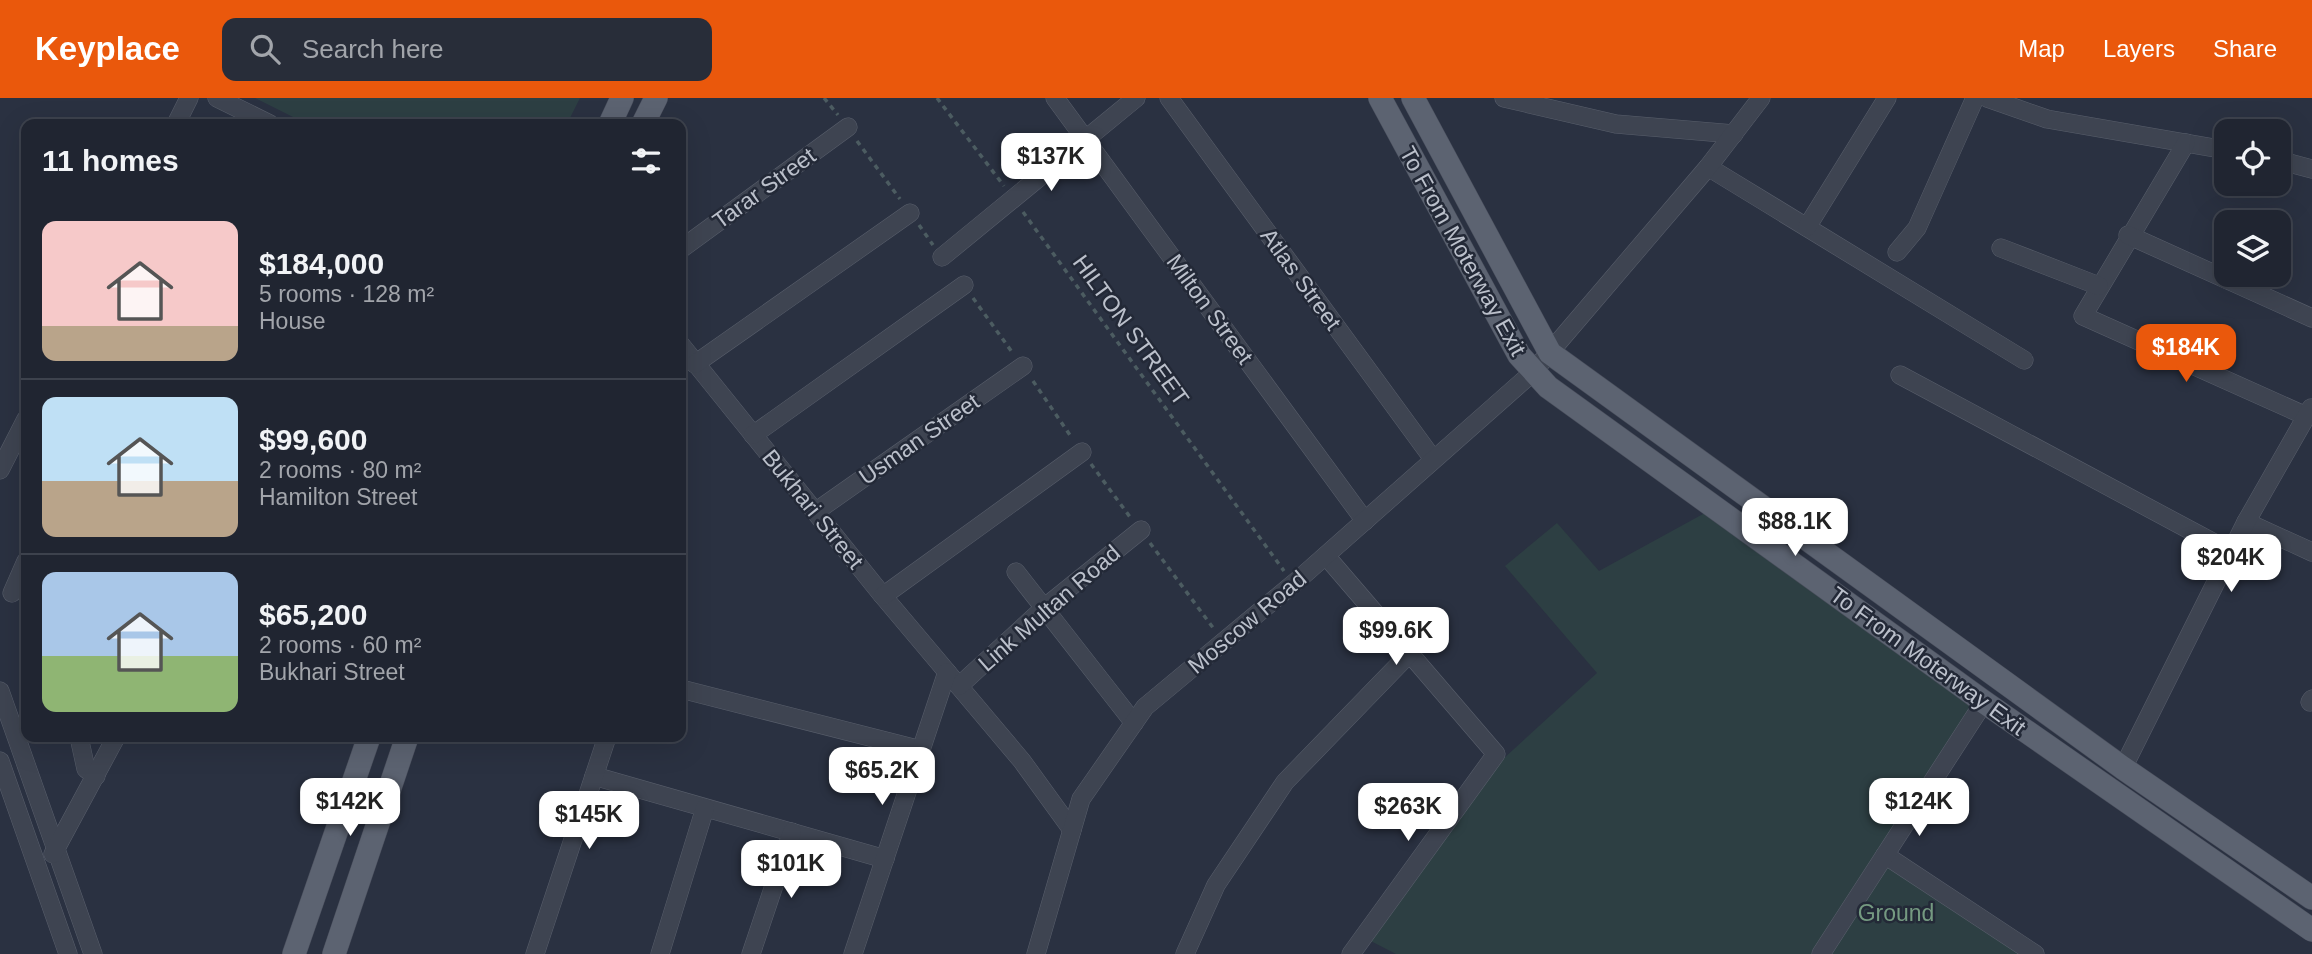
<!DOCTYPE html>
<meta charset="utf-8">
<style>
body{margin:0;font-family:Helvetica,sans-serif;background:#282d39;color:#f1f3f6;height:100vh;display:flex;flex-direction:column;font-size:26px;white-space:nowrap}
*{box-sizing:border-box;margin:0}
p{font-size:23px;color:#a2a5ab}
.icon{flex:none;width:38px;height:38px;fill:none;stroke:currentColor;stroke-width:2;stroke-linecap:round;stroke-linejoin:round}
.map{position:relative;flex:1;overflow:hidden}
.sheet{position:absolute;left:21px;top:21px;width:665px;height:623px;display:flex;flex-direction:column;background:#202531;border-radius:14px;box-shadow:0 7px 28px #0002,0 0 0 2px #3d424d}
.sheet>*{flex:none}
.tools{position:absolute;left:2214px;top:21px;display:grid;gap:14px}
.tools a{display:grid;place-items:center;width:77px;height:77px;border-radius:14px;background:#202531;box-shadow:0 7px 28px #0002,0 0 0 2px #3d424d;font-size:35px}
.price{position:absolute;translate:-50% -60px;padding:0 16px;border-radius:14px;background:#fff;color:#222;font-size:23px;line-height:46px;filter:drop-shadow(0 2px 4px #0008)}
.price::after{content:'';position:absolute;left:50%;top:42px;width:21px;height:16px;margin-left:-10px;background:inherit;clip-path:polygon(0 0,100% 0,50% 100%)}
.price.active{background:#ea580c;color:#fff}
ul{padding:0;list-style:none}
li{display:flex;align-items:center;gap:21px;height:175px;padding:0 21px}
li+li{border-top:2px solid #3d424d}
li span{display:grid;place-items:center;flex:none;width:196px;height:140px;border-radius:14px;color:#555}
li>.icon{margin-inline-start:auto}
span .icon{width:84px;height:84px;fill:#fffc;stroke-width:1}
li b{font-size:30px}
h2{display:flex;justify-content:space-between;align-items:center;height:84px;padding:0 21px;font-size:30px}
header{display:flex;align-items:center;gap:42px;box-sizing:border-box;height:98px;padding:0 35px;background:#ea580c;color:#fff}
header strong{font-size:33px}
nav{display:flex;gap:38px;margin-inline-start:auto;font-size:24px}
.search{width:490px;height:63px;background:#282d39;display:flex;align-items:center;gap:18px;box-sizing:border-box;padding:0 24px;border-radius:14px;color:#a2a5ab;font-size:26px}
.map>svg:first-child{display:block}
.green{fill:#2d3f43}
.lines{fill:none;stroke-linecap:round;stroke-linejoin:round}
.minor-casing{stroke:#595f6c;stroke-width:19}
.major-casing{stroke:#484d5b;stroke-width:24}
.path{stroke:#4c5c61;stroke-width:3.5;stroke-dasharray:5 5;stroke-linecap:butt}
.minor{stroke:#3e4451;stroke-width:18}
.major{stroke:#5c6371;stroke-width:23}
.labels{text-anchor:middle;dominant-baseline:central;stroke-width:5;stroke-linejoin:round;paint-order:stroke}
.street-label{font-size:23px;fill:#bbc0cb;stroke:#232937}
.park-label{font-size:23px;fill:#759a81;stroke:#232937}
</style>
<header>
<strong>Keyplace</strong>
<div class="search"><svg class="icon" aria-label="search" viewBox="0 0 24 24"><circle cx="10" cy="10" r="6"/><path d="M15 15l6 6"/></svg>Search here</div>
<nav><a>Map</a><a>Layers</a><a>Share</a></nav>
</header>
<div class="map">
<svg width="2312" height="856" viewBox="0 0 2312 856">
<rect width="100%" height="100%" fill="#2a3141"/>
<!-- green -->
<g class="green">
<path d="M 255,0 L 580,0 L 567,26 L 307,26 Z"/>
<path d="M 1714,410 L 1984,604 L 1885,757 L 2023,856 L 1396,856 L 1363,839 L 1502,662 L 1597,575 L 1505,468 L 1557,425 L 1599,473 Z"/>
</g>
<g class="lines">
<defs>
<g id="minor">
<path d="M 217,0 L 270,26"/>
<path d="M 1055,0 L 1365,423"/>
<path d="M 1169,0 L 1433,361"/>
<path d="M 1504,0 L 1616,26 L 1734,36"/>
<path d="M 1987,0 L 2047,21 L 2226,52"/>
<path d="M 176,26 L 189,0"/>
<path d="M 2186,45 L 2083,218 L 2306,318"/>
<path d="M 2278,62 L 2312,71"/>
<path d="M 1708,69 L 2024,262"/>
<path d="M 1807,129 L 1887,0"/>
<path d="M 2128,137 L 2312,220"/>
<path d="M 2001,150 L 2099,188"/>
<path d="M 681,151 L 848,29"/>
<path d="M 1897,154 L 1917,130 L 1975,0"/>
<path d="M 942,159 L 1136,0"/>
<path d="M 681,247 L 883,498 L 1022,663 L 1072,732"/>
<path d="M 695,266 L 910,115"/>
<path d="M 1900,277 L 2231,454"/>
<path d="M 753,337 L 964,187"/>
<path d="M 0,372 L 26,321"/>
<path d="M 815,414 L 1023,268"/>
<path d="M 2246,424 L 2312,454"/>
<path d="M 1326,458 L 1496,656 L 1351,856"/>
<path d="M 1016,474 L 1134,625"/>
<path d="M 12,495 L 26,463"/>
<path d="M 883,498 L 1082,354"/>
<path d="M 959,588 L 1044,510 L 1141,432"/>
<path d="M 681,591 L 921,652"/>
<path d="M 0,593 L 93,856"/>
<path d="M 2310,604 L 2312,601"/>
<path d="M 79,639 L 86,671 L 96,678"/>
<path d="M 0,663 L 68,856"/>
<path d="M 2123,670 L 2246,424 L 2311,310"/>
<path d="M 594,678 L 885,761"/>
<path d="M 53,756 L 116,639"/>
<path d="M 1885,757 L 2035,856"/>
<path d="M 535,856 L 607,639"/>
<path d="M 660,856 L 705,710"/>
<path d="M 751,856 L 792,734"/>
<path d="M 853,856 L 947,574"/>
<path d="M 1036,856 L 1081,701 L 1145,609 L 1299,481 L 1532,275 L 1708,69 L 1761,0"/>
<path d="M 1185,856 L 1216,787 L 1285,684 L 1410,555"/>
<path d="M 1821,856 L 1984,604"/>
</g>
<g id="major">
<path d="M 1380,0 L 1519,257 L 1548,289 L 1984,604 L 2312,832"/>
<path d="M 1413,0 L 1550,255 L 2123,670 L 2312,800"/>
<path d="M 610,26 L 622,0"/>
<path d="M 643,26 L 656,0"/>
<path d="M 294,856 L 369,639"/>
<path d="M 334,856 L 407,639"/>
</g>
</defs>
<!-- minor casing -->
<use href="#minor" class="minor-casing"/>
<!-- major casing -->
<use href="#major" class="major-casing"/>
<!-- path -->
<g class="path">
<path d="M 824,0 L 838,17"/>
<path d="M 937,0 L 1004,88"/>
<path d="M 857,43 L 900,101"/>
<path d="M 1023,114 L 1284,473"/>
<path d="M 919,127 L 933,147"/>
<path d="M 973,200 L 1012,254"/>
<path d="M 1033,283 L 1072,340"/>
<path d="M 1091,366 L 1130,419"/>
<path d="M 1150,445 L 1214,531"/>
</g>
<!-- minor -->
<use href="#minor" class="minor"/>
<!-- major -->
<use href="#major" class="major"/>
</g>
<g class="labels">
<!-- street labels -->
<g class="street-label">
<text transform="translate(764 90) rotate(-36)">Tarar Street</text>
<text transform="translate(1463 153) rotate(61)">To From Moterway Exit</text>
<text transform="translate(1301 181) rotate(54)">Atlas Street</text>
<text transform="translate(1210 211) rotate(54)">Milton Street</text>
<text transform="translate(1131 232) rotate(54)">HILTON STREET</text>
<text transform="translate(919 341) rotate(-35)">Usman Street</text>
<text transform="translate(813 411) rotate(51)">Bukhari Street</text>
<text transform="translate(1049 510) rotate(-41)">Link Multan Road</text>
<text transform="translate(1247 524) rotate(-40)">Moscow Road</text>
<text transform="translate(1928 563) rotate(36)">To From Moterway Exit</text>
</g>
<!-- park labels -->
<g class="park-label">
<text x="1896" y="815">Ground</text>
</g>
</g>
</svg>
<div class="tools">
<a><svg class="icon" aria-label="locate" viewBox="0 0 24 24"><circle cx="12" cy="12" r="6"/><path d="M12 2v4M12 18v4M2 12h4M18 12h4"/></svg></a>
<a><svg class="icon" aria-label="layers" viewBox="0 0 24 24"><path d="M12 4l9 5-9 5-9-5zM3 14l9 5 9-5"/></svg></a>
</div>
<b class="price" style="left:1051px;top:95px">$137K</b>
<b class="price active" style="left:2186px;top:286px">$184K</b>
<b class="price" style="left:1795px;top:460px">$88.1K</b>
<b class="price" style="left:2231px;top:496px">$204K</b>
<b class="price" style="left:1396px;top:569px">$99.6K</b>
<b class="price" style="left:882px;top:709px">$65.2K</b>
<b class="price" style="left:350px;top:740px">$142K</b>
<b class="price" style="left:1919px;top:740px">$124K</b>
<b class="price" style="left:1408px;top:745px">$263K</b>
<b class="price" style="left:589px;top:753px">$145K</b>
<b class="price" style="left:791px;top:802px">$101K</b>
<section class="sheet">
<h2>11 homes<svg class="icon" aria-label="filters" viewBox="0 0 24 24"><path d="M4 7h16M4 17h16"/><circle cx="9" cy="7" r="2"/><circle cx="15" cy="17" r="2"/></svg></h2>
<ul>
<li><span style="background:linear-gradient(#f6c9c9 75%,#b9a48a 0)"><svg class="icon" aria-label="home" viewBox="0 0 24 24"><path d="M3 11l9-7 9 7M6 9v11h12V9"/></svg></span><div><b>$184,000</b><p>5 rooms · 128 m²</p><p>House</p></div></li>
<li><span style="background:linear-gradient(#bfe0f5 60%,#b9a48a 0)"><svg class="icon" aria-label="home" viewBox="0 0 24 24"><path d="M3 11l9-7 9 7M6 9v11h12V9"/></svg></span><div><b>$99,600</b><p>2 rooms · 80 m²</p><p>Hamilton Street</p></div></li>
<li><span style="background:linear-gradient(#a9c7e8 60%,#8fb573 0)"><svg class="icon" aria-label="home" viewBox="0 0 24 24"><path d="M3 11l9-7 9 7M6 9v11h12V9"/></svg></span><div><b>$65,200</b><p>2 rooms · 60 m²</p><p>Bukhari Street</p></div></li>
</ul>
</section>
</div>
